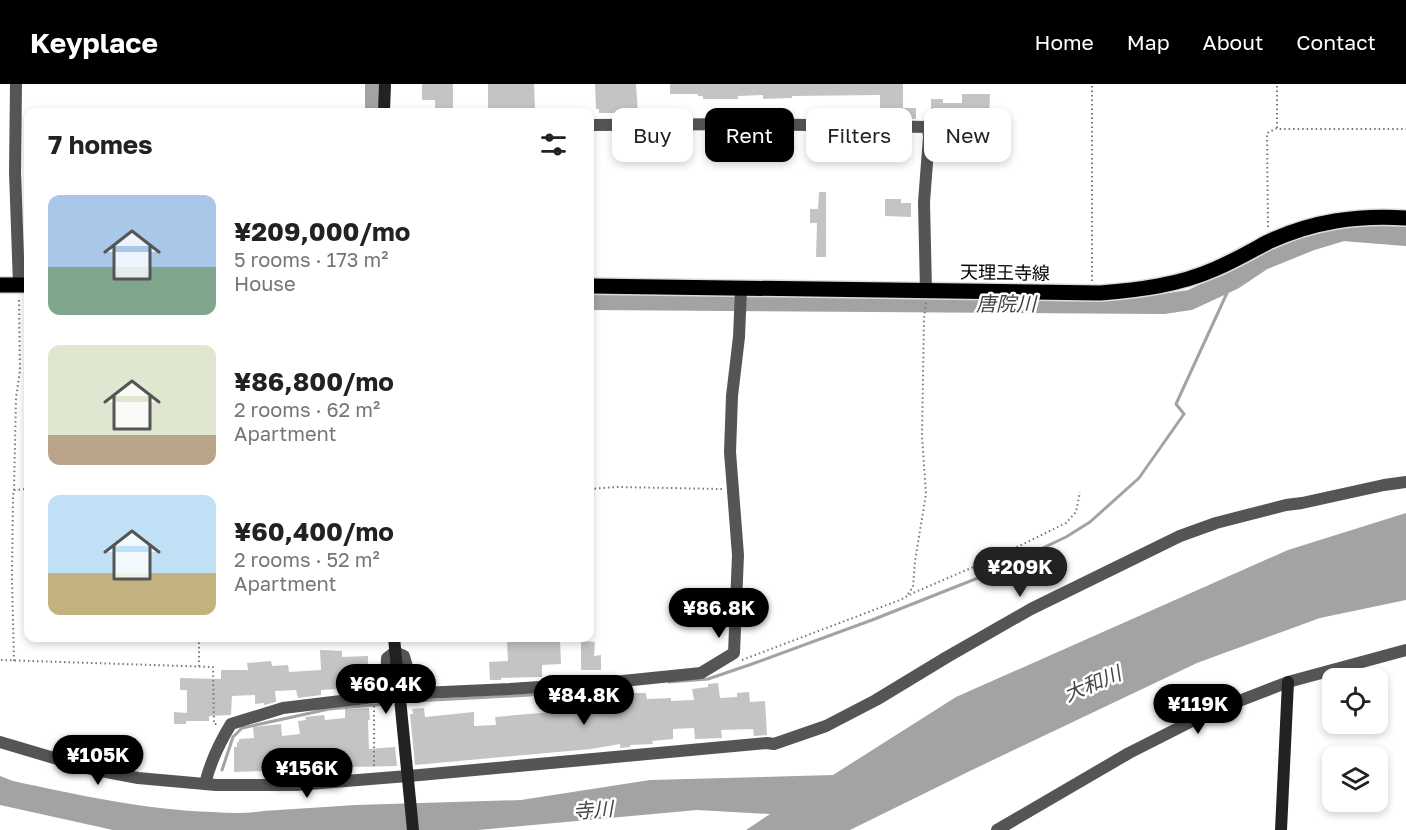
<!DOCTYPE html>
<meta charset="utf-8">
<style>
body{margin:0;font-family:"Golos Text","Noto Sans JP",sans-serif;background:#f6f6f6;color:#222;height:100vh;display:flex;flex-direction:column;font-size:22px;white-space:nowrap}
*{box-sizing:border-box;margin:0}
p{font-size:20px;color:#767676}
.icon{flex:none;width:33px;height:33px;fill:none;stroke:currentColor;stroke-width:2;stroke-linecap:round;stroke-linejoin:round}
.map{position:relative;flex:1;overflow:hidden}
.sheet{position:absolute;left:24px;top:24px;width:570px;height:534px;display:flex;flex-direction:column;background:#fff;border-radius:12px;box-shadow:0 3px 9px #0003}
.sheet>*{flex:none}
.guide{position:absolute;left:612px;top:24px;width:570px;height:54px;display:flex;gap:12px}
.tools{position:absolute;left:1322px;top:584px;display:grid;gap:12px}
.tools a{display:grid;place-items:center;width:66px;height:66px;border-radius:12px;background:#fff;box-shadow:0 3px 9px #0003;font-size:30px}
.price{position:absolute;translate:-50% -51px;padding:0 14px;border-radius:21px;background:#000;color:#fff;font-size:20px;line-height:39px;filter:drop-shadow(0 2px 3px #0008)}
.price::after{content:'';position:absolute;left:50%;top:36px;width:18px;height:14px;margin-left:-9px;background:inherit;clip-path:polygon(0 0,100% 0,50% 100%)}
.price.selected{background:#222;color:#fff}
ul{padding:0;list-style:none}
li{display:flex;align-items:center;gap:18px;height:150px;padding:0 24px}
li span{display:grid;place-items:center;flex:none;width:168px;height:120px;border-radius:12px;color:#555}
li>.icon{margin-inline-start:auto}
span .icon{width:72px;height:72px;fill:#fffc;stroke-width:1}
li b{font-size:26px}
h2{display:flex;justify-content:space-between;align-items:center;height:72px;padding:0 24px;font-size:26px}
.chip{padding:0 21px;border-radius:12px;background:#fff;box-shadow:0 3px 9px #0003;font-size:21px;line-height:54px}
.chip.selected{background:#000;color:#fff}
header{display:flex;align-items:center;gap:36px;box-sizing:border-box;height:84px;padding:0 30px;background:#000;color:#fff}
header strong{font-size:28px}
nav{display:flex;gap:33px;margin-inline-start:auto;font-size:21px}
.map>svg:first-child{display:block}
.water{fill:#a3a3a3}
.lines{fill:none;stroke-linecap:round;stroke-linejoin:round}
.stream{stroke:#a3a3a3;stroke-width:3}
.river{stroke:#a3a3a3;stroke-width:20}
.building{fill:#c4c4c4}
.primary-casing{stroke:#dbdbdb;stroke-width:18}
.path{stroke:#777;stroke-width:2;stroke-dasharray:1.5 3;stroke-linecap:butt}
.street{stroke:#555;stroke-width:12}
.secondary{stroke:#222;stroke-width:12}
.primary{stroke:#000;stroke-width:15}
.labels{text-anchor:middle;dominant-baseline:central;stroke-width:5;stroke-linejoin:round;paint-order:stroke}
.street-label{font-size:18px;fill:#000;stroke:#fff}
.water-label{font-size:20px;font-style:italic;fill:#444;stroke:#fff}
</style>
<header>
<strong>Keyplace</strong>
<nav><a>Home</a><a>Map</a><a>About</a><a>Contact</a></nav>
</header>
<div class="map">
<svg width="1406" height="746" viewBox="0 0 1406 746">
<rect width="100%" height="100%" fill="#fff"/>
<!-- water -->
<path class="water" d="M 1406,429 L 1406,516 L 1320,534 L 1197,579 L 972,686 L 850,746 L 746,746 L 770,730 L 697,726 L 478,746 L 113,746 L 0,721 L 0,692 L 13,697 C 79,711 145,726 213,728 C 230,729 246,730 263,727 L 356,721 L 521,716 L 650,696 L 833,691 L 956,613 L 1288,466 Z"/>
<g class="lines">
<!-- stream -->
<g class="stream">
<path d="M 669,598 L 708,595 L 752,580 L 872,536 L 988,490 L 1066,453 L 1090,438 L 1139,394 L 1184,330 L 1176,320 L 1233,196"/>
<path d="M 415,617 L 530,611 L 570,607"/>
<path d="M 222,686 L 233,653 L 242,644 L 329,625 L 385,620"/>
</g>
<!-- river -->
<g class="river">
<path d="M 375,28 L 375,0"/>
<path d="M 590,216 L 1163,220 L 1190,216 L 1233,196 L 1263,176 L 1310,157 L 1343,147 L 1406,152"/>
</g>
</g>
<!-- building -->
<g class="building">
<path d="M 422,0 L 453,0 L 453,27 L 435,27 L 435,16 L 422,16 Z"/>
<path d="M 488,0 L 534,0 L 535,25 L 488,26 Z"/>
<path d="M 595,0 L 636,0 L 638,29 L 599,29 L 599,25 L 596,25 Z"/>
<path d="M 670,0 L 903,0 L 903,24 L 916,24 L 916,35 L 880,34 L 880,11 L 792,12 L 792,14 L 763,15 L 763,11 L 738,12 L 738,15 L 703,15 L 703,12 L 698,12 L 698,10 L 670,10 Z"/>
<path d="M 962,10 L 990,10 L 989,35 L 980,34 L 980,31 L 938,31 L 938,28 L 931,28 L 931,15 L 943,15 L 943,19 L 962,19 Z"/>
<path d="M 819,108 L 826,108 L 826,173 L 816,173 L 817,139 L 810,139 L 810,125 L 818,125 Z"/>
<path d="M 885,115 L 901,115 L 901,119 L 911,119 L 911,133 L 885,132 Z"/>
<path d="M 547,556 L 560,556 L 561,580 L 542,581 L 542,593 L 501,594 L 501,596 L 490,596 L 489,578 L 508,577 L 507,558 L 547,557 Z"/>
<path d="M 581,557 L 595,558 L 594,572 L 601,571 L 601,586 L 581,586 Z"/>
<path d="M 320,566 L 342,567 L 342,573 L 368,572 L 368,588 L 365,588 L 365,603 L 321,606 L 321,611 L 298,614 L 296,606 L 275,607 L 276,618 L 264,621 L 264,619 L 255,620 L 255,611 L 232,612 L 231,631 L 209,632 L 209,637 L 186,637 L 186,640 L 174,640 L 174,628 L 187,629 L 187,606 L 180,606 L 180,594 L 221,595 L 221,586 L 248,586 L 247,579 L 271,577 L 272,582 L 288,581 L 289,588 L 321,586 Z"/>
<path d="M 718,599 L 720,614 L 737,613 L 737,609 L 749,608 L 750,618 L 765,617 L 767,651 L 754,652 L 753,645 L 721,646 L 722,654 L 695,655 L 694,644 L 673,645 L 673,655 L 652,657 L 653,660 L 630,661 L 630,663 L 620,664 L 620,660 L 591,665 L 415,681 L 410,630 L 413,630 L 412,625 L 424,624 L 425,633 L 474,628 L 474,642 L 496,641 L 495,633 L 564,627 L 563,619 L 628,612 L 628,609 L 646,609 L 647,615 L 671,614 L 671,617 L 694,616 L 692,605 L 708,603 L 708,600 Z"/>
<path d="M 369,624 L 370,636 L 368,636 L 369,665 L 395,663 L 397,682 L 352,683 L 352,678 L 328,679 L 329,686 L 315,687 L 315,684 L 287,689 L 263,690 L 263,687 L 234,688 L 234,663 L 237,663 L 237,658 L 239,658 L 239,655 L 254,654 L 253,643 L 281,640 L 282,652 L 300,650 L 298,637 L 306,636 L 305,633 L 324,631 L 325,636 L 345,634 L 345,625 Z"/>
</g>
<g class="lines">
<defs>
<g id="primary">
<path d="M 0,201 L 28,201"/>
<path d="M 590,202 L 1100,209 C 1139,206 1179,201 1215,185 C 1234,177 1251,167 1268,158 C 1313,137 1357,131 1406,134"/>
</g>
</defs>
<!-- primary casing -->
<use href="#primary" class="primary-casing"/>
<!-- path -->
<g class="path">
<path d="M 1277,44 L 1277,0"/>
<path d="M 1268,143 L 1267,49 L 1277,44 L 1280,45 L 1406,45"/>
<path d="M 1092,197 L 1092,0"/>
<path d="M 590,405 L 616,403 L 722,405"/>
<path d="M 14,406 L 28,405"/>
<path d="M 908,510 L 913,503 L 915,477 L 926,410 L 922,352 L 924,234 L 926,219"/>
<path d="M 199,554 L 199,582"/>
<path d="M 1,576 L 213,583 L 214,640 L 217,640"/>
<path d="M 742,576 L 900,516 L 913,509 L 999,472 L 1066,439 L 1076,428 L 1080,408"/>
<path d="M 14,577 L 12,495 L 13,412 L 14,406 L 16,314 L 20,286 L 19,214"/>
<path d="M 374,622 L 374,683"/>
</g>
<!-- street -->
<g class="street">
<path d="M 16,0 L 15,88 L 19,201"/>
<path d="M 590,41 L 752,40 L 928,43 L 929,53 L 924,118 L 926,207"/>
<path d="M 0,658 L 91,685 L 138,694 L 216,701 L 296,701 L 420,691 L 767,659 L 774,660 L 826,642 L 876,616 L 947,573 L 1031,525 L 1180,452 L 1216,439 L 1286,421 L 1302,419 L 1384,401 L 1406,398"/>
<path d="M 205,700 C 210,679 220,658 231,640 L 283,624 L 374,613 C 389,607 386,589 387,574 L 395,568 L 404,572 L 413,604 L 416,608 L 422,609 L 510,605 L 613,598 L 701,589 L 734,569 L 738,471 L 730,368 L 732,312 L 739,253 L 741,205"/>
<path d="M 997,746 L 1129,669 L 1208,629 L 1288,598 L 1406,566"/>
</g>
<!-- secondary -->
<g class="secondary">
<path d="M 384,28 L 385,0"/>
<path d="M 394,554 L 413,746"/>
<path d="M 1281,746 L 1288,598"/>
</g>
<!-- primary -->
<use href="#primary" class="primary"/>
</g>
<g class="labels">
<!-- street labels -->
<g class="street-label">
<text transform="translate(1005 188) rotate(1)">天理王寺線</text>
</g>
<!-- water labels -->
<g class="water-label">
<text x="1006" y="219">唐院川</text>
<text transform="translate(1092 599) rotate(-23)">大和川</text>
<text transform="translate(593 725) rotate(-4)">寺川</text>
</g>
</g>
</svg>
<div class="tools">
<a><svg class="icon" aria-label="locate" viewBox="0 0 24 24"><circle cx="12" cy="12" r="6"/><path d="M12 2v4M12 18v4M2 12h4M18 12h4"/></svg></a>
<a><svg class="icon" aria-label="layers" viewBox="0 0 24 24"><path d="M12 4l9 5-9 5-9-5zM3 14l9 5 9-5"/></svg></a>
</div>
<b class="price selected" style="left:1020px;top:514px">¥209K</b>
<b class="price" style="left:719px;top:555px">¥86.8K</b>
<b class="price" style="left:386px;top:631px">¥60.4K</b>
<b class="price" style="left:584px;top:642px">¥84.8K</b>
<b class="price" style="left:1198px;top:651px">¥119K</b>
<b class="price" style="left:98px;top:702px">¥105K</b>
<b class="price" style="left:307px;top:715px">¥156K</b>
<div class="guide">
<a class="chip">Buy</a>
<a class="chip selected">Rent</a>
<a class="chip">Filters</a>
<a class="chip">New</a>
</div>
<section class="sheet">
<h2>7 homes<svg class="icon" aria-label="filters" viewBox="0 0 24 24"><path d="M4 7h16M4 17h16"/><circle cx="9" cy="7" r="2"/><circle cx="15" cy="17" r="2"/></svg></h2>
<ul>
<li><span style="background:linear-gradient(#a9c7e8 60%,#7fa58c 0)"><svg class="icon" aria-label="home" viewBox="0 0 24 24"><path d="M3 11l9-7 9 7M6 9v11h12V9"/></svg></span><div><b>¥209,000/mo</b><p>5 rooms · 173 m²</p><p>House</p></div></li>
<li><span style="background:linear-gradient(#dfe7d0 75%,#b9a48a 0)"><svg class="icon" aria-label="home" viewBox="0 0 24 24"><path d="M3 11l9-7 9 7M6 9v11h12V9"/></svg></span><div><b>¥86,800/mo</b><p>2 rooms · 62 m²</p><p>Apartment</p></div></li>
<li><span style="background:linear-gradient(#bfe0f5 65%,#c2b280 0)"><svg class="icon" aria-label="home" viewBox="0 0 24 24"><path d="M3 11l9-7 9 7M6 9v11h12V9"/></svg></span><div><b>¥60,400/mo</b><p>2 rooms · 52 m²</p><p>Apartment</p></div></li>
</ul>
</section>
</div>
